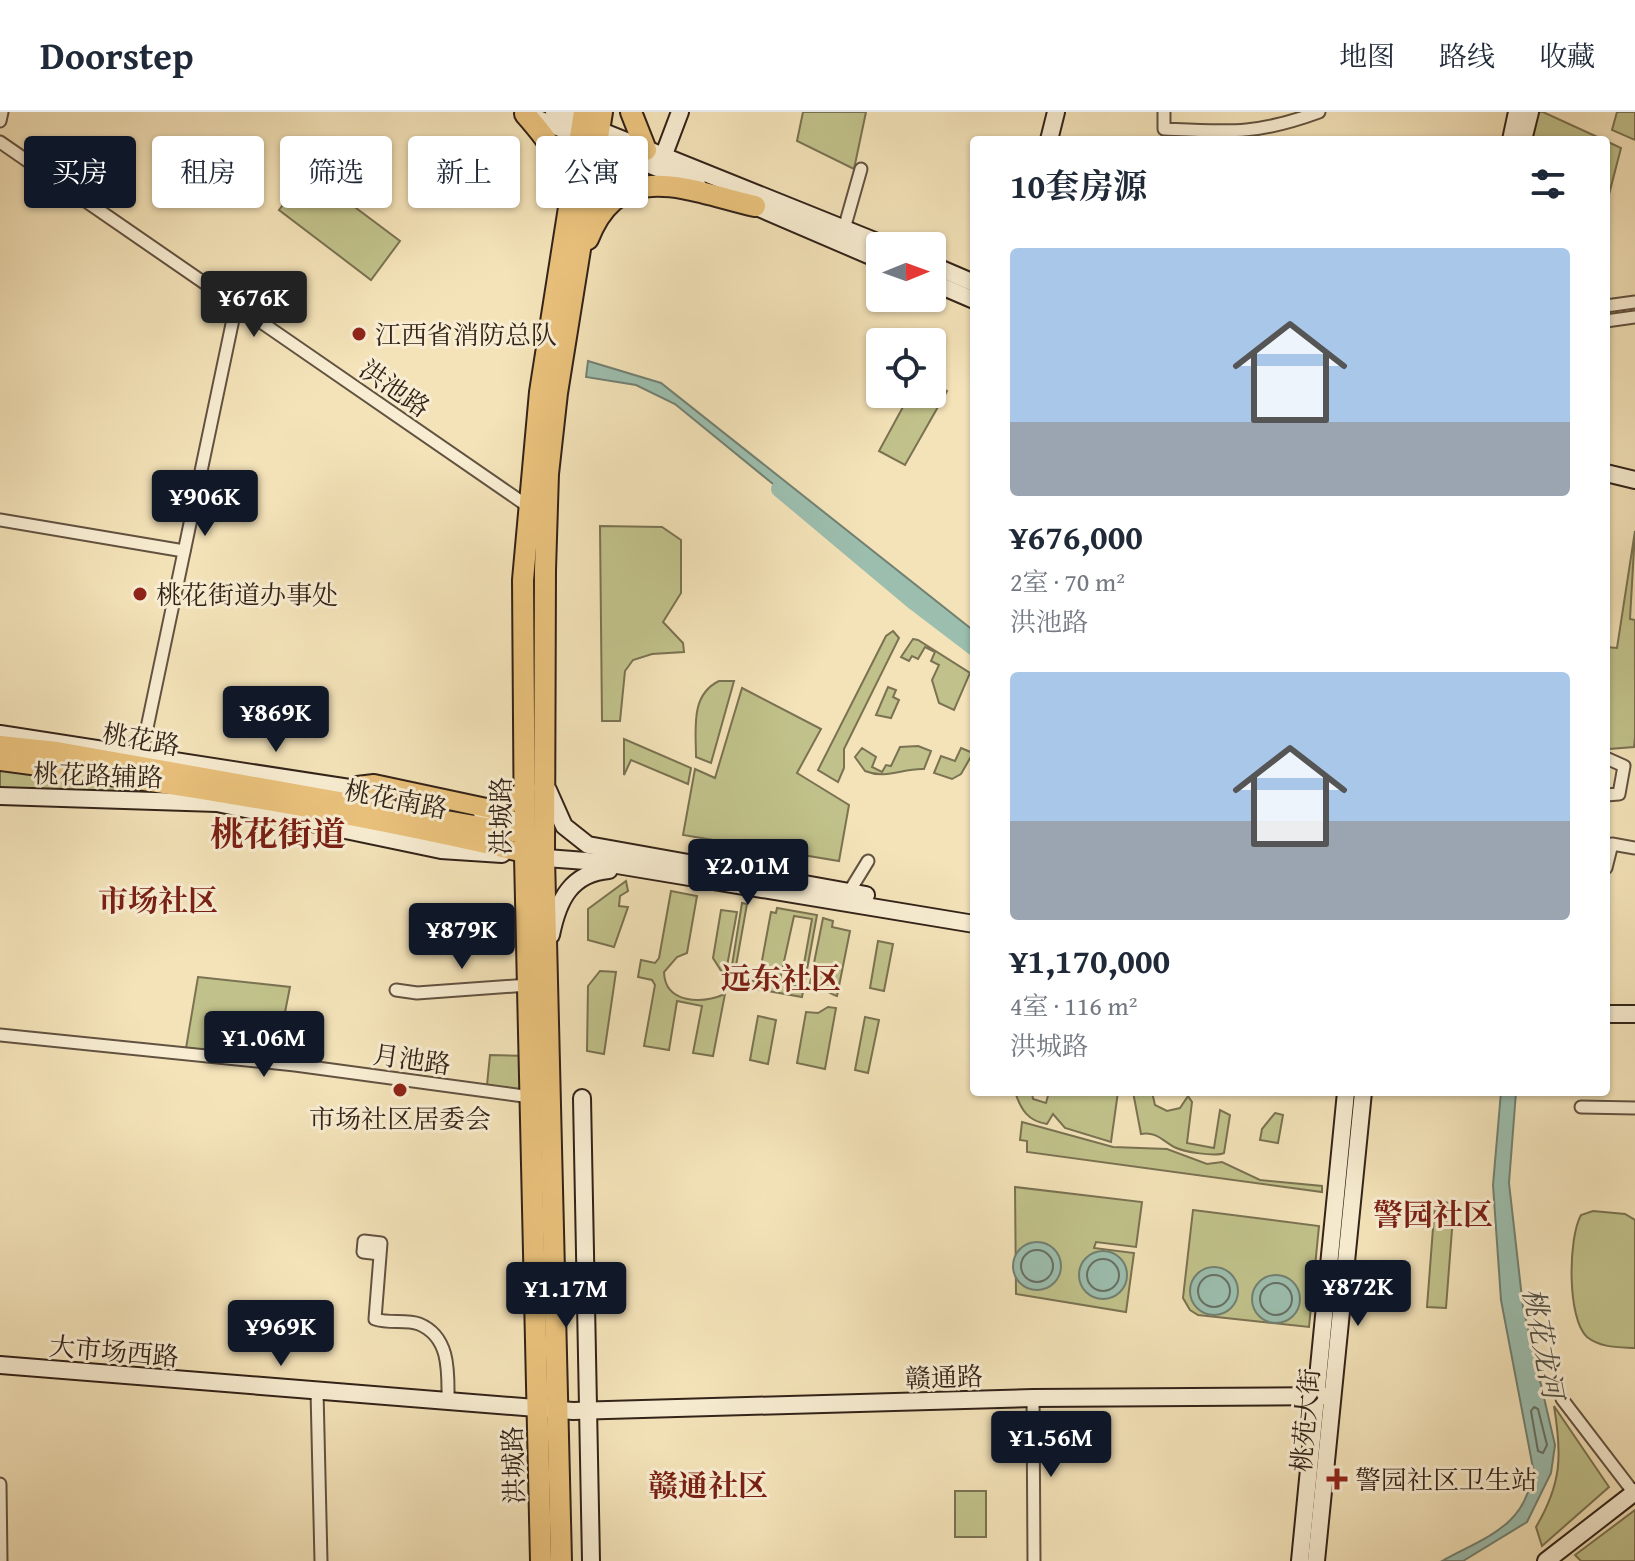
<!DOCTYPE html>
<html lang="zh">
<meta charset="utf-8">
<style>
body{margin:0;font-family:"Gentium Book Plus","Noto Serif SC",serif;background:#f2f2f3;color:#1f2937;height:100vh;display:flex;flex-direction:column;font-size:30px;white-space:nowrap}
*{box-sizing:border-box;margin:0}
p{font-size:26px;color:#747a83}
.icon{flex:none;width:44px;height:44px;fill:none;stroke:currentColor;stroke-width:2;stroke-linecap:round;stroke-linejoin:round}
.map{position:relative;flex:1;overflow:hidden}
.panel{position:absolute;left:970px;top:24px;width:640px;height:960px;display:flex;flex-direction:column;background:#fff;border-radius:8px;box-shadow:0 2px 6px #0004}
.panel>*{flex:none}
.banner{position:absolute;left:24px;top:24px;width:760px;height:72px;display:flex;gap:16px}
.needle{width:52px;rotate:89deg}
.fabs{position:absolute;left:866px;top:120px;display:grid;gap:16px}
.fabs a{display:grid;place-items:center;width:80px;height:80px;border-radius:8px;background:#fff;box-shadow:0 2px 6px #0004;font-size:40px}
.price{position:absolute;translate:-50% -68px;padding:0 18px;border-radius:8px;background:#111827;color:#fff;font-size:26px;line-height:52px;filter:drop-shadow(0 2px 4px #0008)}
.price::after{content:'';position:absolute;left:50%;top:48px;width:24px;height:18px;margin-left:-12px;background:inherit;clip-path:polygon(0 0,100% 0,50% 100%)}
.price.current{background:#222;color:#fff}
ul{padding:0;list-style:none}
li{display:grid;align-content:center;gap:16px;height:424px;padding:0 40px}
li span{display:grid;place-items:center;height:248px;border-radius:8px;color:#555}
li>.icon{margin-inline-start:auto}
span .icon{width:144px;height:144px;fill:#fffc;stroke-width:1}
li b{font-size:34px}
h2{display:flex;justify-content:space-between;align-items:center;height:96px;padding:0 40px;font-size:34px}
.tag{padding:0 28px;border-radius:8px;background:#fff;box-shadow:0 2px 6px #0004;font-size:28px;line-height:72px}
.tag.current{background:#111827;color:#fff}
header{display:flex;align-items:center;gap:48px;box-sizing:border-box;height:112px;padding:0 40px;background:#fff;border-bottom:2px solid #e0e1e3}
header strong{font-size:38px}
nav{display:flex;gap:44px;margin-inline-start:auto;font-size:28px}
.map>svg:first-child{display:block}
.green{fill:#c1c28b;stroke:#7a7252;stroke-width:2;fill-rule:evenodd}
.water{fill:#9cbeae;stroke:#728072;stroke-width:2}
.lines{fill:none;stroke-linecap:round;stroke-linejoin:round}
.shore{stroke:#677063;stroke-width:2}
.river{stroke:#9cbeae;stroke-width:16}
.street-casing{stroke:#625240;stroke-width:15}
.secondary-casing{stroke:#322218;stroke-width:20}
.primary-casing{stroke:#322218;stroke-width:22}
.highway-casing{stroke:#322218;stroke-width:24}
.street{stroke:#f8edd2;stroke-width:11}
.secondary{stroke:#f8edd2;stroke-width:16}
.primary{stroke:#eac27c;stroke-width:18}
.highway{stroke:#eac27c;stroke-width:20}
.poi-dot{fill:#8f2418;stroke:#f8edd2;stroke-width:3}
.labels{text-anchor:middle;dominant-baseline:central;stroke-width:6;stroke-linejoin:round;paint-order:stroke}
.poi-label{font-size:26px;fill:#322218;stroke:#f8edd2;text-anchor:start}
.street-label{font-size:26px;fill:#322218;stroke:#f8edd2}
.water-label{font-size:28px;font-style:italic;fill:#525145;stroke:#f8edd2}
.quarter-label{font-size:30px;font-weight:bold;fill:#7a1f14;stroke:#f8edd2}
.district-label{font-size:34px;font-weight:bold;fill:#7a1f14;stroke:#f8edd2}
</style>
<header>
<strong>Doorstep</strong>
<nav><a>地图</a><a>路线</a><a>收藏</a></nav>
</header>
<div class="map">
<svg width="1635" height="1449" viewBox="0 0 1635 1449">
<rect width="100%" height="100%" fill="#f4e3b9"/>
<filter id="stains"><feTurbulence type="fractalNoise" baseFrequency=".0025" numOctaves="4"/><feColorMatrix values="0 0 0 0 .2 0 0 0 0 .09 0 0 0 0 .02 0 0 0 .5 -.17"/></filter>
<radialGradient id="worn" r=".72"><stop offset=".6" stop-color="#630" stop-opacity="0"/><stop offset="1" stop-color="#630" stop-opacity=".3"/></radialGradient>
<!-- green -->
<g class="green">
<path d="M 803,0 L 866,0 L 854,57 L 797,29 Z"/>
<path d="M 1538,0 L 1543,0 L 1604,28 L 1532,28 Z"/>
<path d="M 1617,0 L 1635,0 L 1635,28 L 1612,18 Z"/>
<path d="M 1606,29 L 1621,36 L 1606,94 Z"/>
<path d="M 308,60 L 400,129 L 371,168 L 279,98 Z"/>
<path d="M 932,270 L 947,279 L 905,353 L 879,339 L 910,282 L 932,282 Z"/>
<path d="M 600,414 L 662,415 L 681,428 L 681,481 L 663,510 L 683,531 L 684,540 L 652,542 L 633,548 L 625,559 L 620,609 L 602,609 Z"/>
<path d="M 1635,419 L 1630,507 L 1635,508 L 1635,625 L 1634,635 L 1609,637 L 1606,636 L 1606,535 L 1617,536 Z"/>
<path d="M 893,519 L 899,526 L 844,637 L 844,656 L 838,670 L 818,658 L 886,524 Z"/>
<path d="M 913,527 L 918,528 L 970,561 L 954,598 L 939,591 L 932,568 L 939,553 L 931,549 L 935,540 L 925,535 L 918,547 L 912,544 L 909,549 L 901,545 Z"/>
<path d="M 719,569 L 734,569 L 711,651 L 696,645 C 696,617 690,583 719,569 Z"/>
<path d="M 888,575 L 896,578 L 893,585 L 899,588 L 891,606 L 876,603 Z"/>
<path d="M 742,576 L 821,617 L 797,661 L 849,693 L 839,749 L 683,723 L 695,657 L 715,666 Z"/>
<path d="M 624,627 L 691,656 L 688,672 L 631,648 L 624,663 Z"/>
<path d="M 918,634 L 931,639 L 924,657 C 902,656 887,668 865,659 L 855,645 L 862,636 L 876,645 L 872,655 L 882,660 L 886,653 L 891,654 L 900,635 Z"/>
<path d="M 961,636 L 973,641 L 961,662 L 952,667 L 934,661 L 941,644 L 955,649 Z"/>
<path d="M 0,641 L 219,683 L 0,677 Z"/>
<path d="M 626,769 L 628,779 L 620,784 L 619,794 L 628,795 L 614,835 L 588,828 L 588,797 Z"/>
<path d="M 671,779 L 697,784 L 687,841 L 677,845 L 664,860 C 665,892 702,892 725,882 L 713,944 L 693,941 L 702,894 L 677,889 L 669,938 L 644,934 L 655,873 L 652,868 L 638,865 L 641,848 L 655,851 L 659,846 Z"/>
<path d="M 742,791 L 747,792 L 734,865 L 758,870 L 771,800 L 776,801 L 777,796 L 817,803 L 802,885 L 729,872 ZM 794,804 L 812,807 L 800,874 L 779,872 Z"/>
<path d="M 721,798 L 737,800 L 725,865 L 713,846 Z"/>
<path d="M 823,806 L 833,809 L 832,815 L 850,819 L 837,884 C 826,881 822,873 810,871 Z"/>
<path d="M 878,829 L 893,832 L 884,879 L 870,876 Z"/>
<path d="M 600,859 L 616,860 L 604,942 L 587,939 L 588,874 Z"/>
<path d="M 198,865 L 290,875 L 276,946 L 186,936 Z"/>
<path d="M 828,895 L 836,896 L 825,957 L 797,951 L 806,900 L 818,901 Z"/>
<path d="M 758,904 L 776,908 L 768,952 L 750,948 Z"/>
<path d="M 865,905 L 879,908 L 868,961 L 855,958 Z"/>
<path d="M 490,943 L 527,944 L 525,979 L 487,973 Z"/>
<path d="M 1015,980 L 1032,980 L 1033,987 L 1046,991 L 1049,980 L 1118,980 L 1111,1030 L 1065,1016 L 1053,1002 L 1047,1012 C 1028,1009 1021,998 1015,980 Z"/>
<path d="M 1133,980 L 1152,980 L 1155,993 L 1167,999 L 1180,996 L 1188,984 L 1192,990 L 1187,1031 L 1214,1036 L 1220,998 L 1230,1003 L 1224,1041 C 1215,1045 1184,1040 1174,1035 C 1163,1029 1156,1019 1141,1022 Z"/>
<path d="M 1275,1001 L 1283,1003 L 1278,1031 L 1260,1028 L 1262,1017 Z"/>
<path d="M 1022,1010 L 1113,1035 L 1167,1037 L 1207,1052 L 1222,1050 L 1260,1068 L 1322,1074 L 1322,1080 L 1027,1040 L 1027,1029 L 1020,1028 Z"/>
<path d="M 1015,1075 L 1142,1090 L 1136,1135 L 1096,1130 L 1094,1136 L 1134,1141 L 1126,1200 L 1016,1182 Z"/>
<path d="M 1435,1090 L 1454,1091 L 1446,1196 L 1427,1195 Z"/>
<path d="M 1193,1098 L 1319,1114 L 1309,1215 L 1198,1203 L 1190,1198 L 1183,1186 Z"/>
<path d="M 1593,1099 L 1625,1102 L 1635,1108 L 1635,1236 C 1618,1235 1601,1236 1587,1225 C 1567,1207 1568,1126 1581,1103 Z"/>
<path d="M 1554,1294 L 1609,1375 L 1542,1434 L 1536,1415 C 1562,1371 1562,1343 1554,1294 Z"/>
<rect x="955" y="1379" width="31" height="46"/>
<path d="M 1635,1398 L 1635,1449 L 1581,1449 L 1575,1443 Z"/>
</g>
<!-- water -->
<g class="water">
<path d="M 588,249 L 661,271 L 974,519 L 974,536 L 675,292 L 636,273 L 586,265 Z"/>
<path d="M 1501,980 L 1516,980 L 1509,1071 L 1523,1195 L 1555,1333 L 1551,1361 L 1527,1410 L 1463,1449 L 1442,1449 C 1487,1424 1528,1414 1533,1356 L 1501,1188 L 1493,1073 Z"/>
<circle cx="1037" cy="1154" r="24"/>
<circle cx="1103" cy="1163" r="24"/>
<circle cx="1214" cy="1179" r="24"/>
<circle cx="1276" cy="1187" r="24"/>
</g>
<g class="lines">
<!-- shore -->
<g class="shore">
<circle cx="1037" cy="1154" r="16"/>
<circle cx="1103" cy="1163" r="16"/>
<circle cx="1214" cy="1179" r="16"/>
<circle cx="1276" cy="1187" r="16"/>
<path d="M 1534,1295 L 1538,1297 L 1547,1333 L 1543,1341 L 1538,1339 L 1531,1299 Z"/>
</g>
<!-- river -->
<path class="river" d="M 779,377 L 915,491 L 974,536"/>
<defs>
<g id="street">
<path d="M 1164,0 L 1164,17 C 1229,20 1256,23 1319,0"/>
<path d="M 0,9 L 2,0"/>
<path d="M 0,30 L 529,395"/>
<path d="M 844,117 L 861,57"/>
<path d="M 1606,194 L 1635,190"/>
<path d="M 1606,209 L 1635,205"/>
<path d="M 0,408 L 184,439"/>
<path d="M 1606,646 L 1624,654 L 1619,682 L 1606,683"/>
<path d="M 140,649 L 236,193"/>
<path d="M 1606,756 L 1612,732 L 1635,736"/>
<path d="M 849,780 L 868,749"/>
<path d="M 396,878 L 417,881 L 528,873"/>
<path d="M 0,923 L 295,953 L 531,985"/>
<path d="M 1581,995 L 1635,996"/>
<path d="M 380,1142 L 363,1140 L 364,1129 L 381,1131 L 375,1207 C 389,1212 406,1207 419,1212 C 451,1225 448,1262 448,1290"/>
<path d="M 317,1279 L 321,1449"/>
<path d="M 1033,1286 L 1034,1449"/>
<path d="M 1562,1287 L 1634,1381"/>
<path d="M 0,1372 L 1,1449"/>
</g>
<g id="secondary">
<path d="M 554,0 L 887,134"/>
<path d="M 526,2 L 697,72"/>
<path d="M 1049,28 L 1056,0"/>
<path d="M 1511,28 L 1517,0"/>
<path d="M 1523,28 L 1530,0"/>
<path d="M 660,53 L 680,0"/>
<path d="M 745,90 L 880,148"/>
<path d="M 932,153 L 974,171"/>
<path d="M 932,170 L 974,188"/>
<path d="M 1606,361 L 1635,368"/>
<path d="M 0,622 L 369,679"/>
<path d="M 548,678 L 564,714 L 588,733 L 866,783"/>
<path d="M 0,684 L 217,691 L 441,738 L 502,742"/>
<path d="M 482,701 L 511,707 L 525,722"/>
<path d="M 533,745 L 599,750 L 974,812"/>
<path d="M 551,823 C 558,788 571,761 609,758"/>
<path d="M 1606,902 L 1635,902"/>
<path d="M 582,986 L 591,1449"/>
<path d="M 0,1253 L 573,1299 L 1033,1286 L 1332,1284"/>
<path d="M 1300,1449 L 1346,980"/>
<path d="M 1316,1449 L 1363,980"/>
<path d="M 1546,1449 L 1635,1380"/>
</g>
<g id="primary">
<path d="M 0,633 L 57,639 L 525,722 L 532,731"/>
<path d="M 0,649 C 180,672 360,702 537,744"/>
<path d="M 357,674 L 374,672 L 491,697 L 504,696 L 526,676"/>
</g>
<g id="highway">
<path d="M 631,0 L 646,38"/>
<path d="M 525,2 C 546,26 563,45 563,78"/>
<path d="M 588,127 C 620,44 689,79 755,94"/>
<path d="M 541,1449 L 525,744 L 523,468 L 540,280 L 584,0"/>
<path d="M 561,1449 L 544,745 L 545,458 L 548,362 L 557,281 L 602,0"/>
</g>
</defs>
<!-- street casing -->
<use href="#street" class="street-casing"/>
<!-- secondary casing -->
<use href="#secondary" class="secondary-casing"/>
<!-- primary casing -->
<use href="#primary" class="primary-casing"/>
<!-- highway casing -->
<use href="#highway" class="highway-casing"/>
<!-- street -->
<use href="#street" class="street"/>
<!-- secondary -->
<use href="#secondary" class="secondary"/>
<!-- primary -->
<use href="#primary" class="primary"/>
<!-- highway -->
<use href="#highway" class="highway"/>
</g>
<!-- markers -->
<g class="poi-dot">
<circle cx="359" cy="222" r="8"/>
<circle cx="140" cy="482" r="8"/>
<circle cx="400" cy="978" r="8"/>
<path d="M1333 1355h8v8h8v8h-8v8h-8v-8h-8v-8h8z"/>
</g>
<g class="labels">
<!-- poi labels -->
<g class="poi-label">
<text x="375" y="222">江西省消防总队</text>
<text x="156" y="482">桃花街道办事处</text>
<text x="400" y="1006" text-anchor="middle">市场社区居委会</text>
<text x="1355" y="1367">警园社区卫生站</text>
</g>
<!-- street labels -->
<g class="street-label">
<text transform="translate(395 276) rotate(35)">洪池路</text>
<text transform="translate(141 627) rotate(10)">桃花路</text>
<text transform="translate(98 663) rotate(2)">桃花路辅路</text>
<text transform="translate(396 687) rotate(11)">桃花南路</text>
<text transform="translate(500 704) rotate(-90)">洪城路</text>
<text transform="translate(412 947) rotate(8)">月池路</text>
<text transform="translate(114 1239) rotate(5)">大市场西路</text>
<text transform="translate(944 1265) rotate(-2)">赣通路</text>
<text transform="translate(1305 1308) rotate(-85)">桃苑大街</text>
<text transform="translate(513 1353) rotate(-92)">洪城路</text>
</g>
<!-- water labels -->
<g class="water-label">
<text transform="translate(1544 1231) rotate(79)">桃花龙河</text>
</g>
<!-- quarter labels -->
<g class="quarter-label">
<text x="158" y="788">市场社区</text>
<text x="781" y="866">远东社区</text>
<text x="1433" y="1102">警园社区</text>
<text x="708" y="1373">赣通社区</text>
</g>
<!-- district labels -->
<g class="district-label">
<text x="278" y="721">桃花街道</text>
</g>
</g>
<rect width="100%" height="100%" filter="url(#stains)"/>
<rect width="100%" height="100%" fill="url(#worn)"/>
</svg>
<div class="fabs">
<a><svg class="needle" viewBox="-14 -14 28 28"><path d="M0-13l5 13h-10z" fill="#e53935"/><path d="M0 13l5-13h-10z" fill="#747a83"/></svg></a>
<a><svg class="icon" aria-label="locate" viewBox="0 0 24 24"><circle cx="12" cy="12" r="6"/><path d="M12 2v4M12 18v4M2 12h4M18 12h4"/></svg></a>
</div>
<b class="price current" style="left:254px;top:227px">¥676K</b>
<b class="price" style="left:205px;top:426px">¥906K</b>
<b class="price" style="left:276px;top:642px">¥869K</b>
<b class="price" style="left:748px;top:795px">¥2.01M</b>
<b class="price" style="left:462px;top:859px">¥879K</b>
<b class="price" style="left:264px;top:967px">¥1.06M</b>
<b class="price" style="left:1358px;top:1216px">¥872K</b>
<b class="price" style="left:566px;top:1218px">¥1.17M</b>
<b class="price" style="left:281px;top:1256px">¥969K</b>
<b class="price" style="left:1051px;top:1367px">¥1.56M</b>
<div class="banner">
<a class="tag current">买房</a>
<a class="tag">租房</a>
<a class="tag">筛选</a>
<a class="tag">新上</a>
<a class="tag">公寓</a>
</div>
<section class="panel">
<h2>10套房源<svg class="icon" aria-label="filters" viewBox="0 0 24 24"><path d="M4 7h16M4 17h16"/><circle cx="9" cy="7" r="2"/><circle cx="15" cy="17" r="2"/></svg></h2>
<ul>
<li><span style="background:linear-gradient(#a9c7e8 70%,#9aa5b1 0)"><svg class="icon" aria-label="home" viewBox="0 0 24 24"><path d="M3 11l9-7 9 7M6 9v11h12V9"/></svg></span><div><b>¥676,000</b><p>2室 · 70 m²</p><p>洪池路</p></div></li>
<li><span style="background:linear-gradient(#a9c7e8 60%,#9aa5b1 0)"><svg class="icon" aria-label="home" viewBox="0 0 24 24"><path d="M3 11l9-7 9 7M6 9v11h12V9"/></svg></span><div><b>¥1,170,000</b><p>4室 · 116 m²</p><p>洪城路</p></div></li>
</ul>
</section>
</div>
